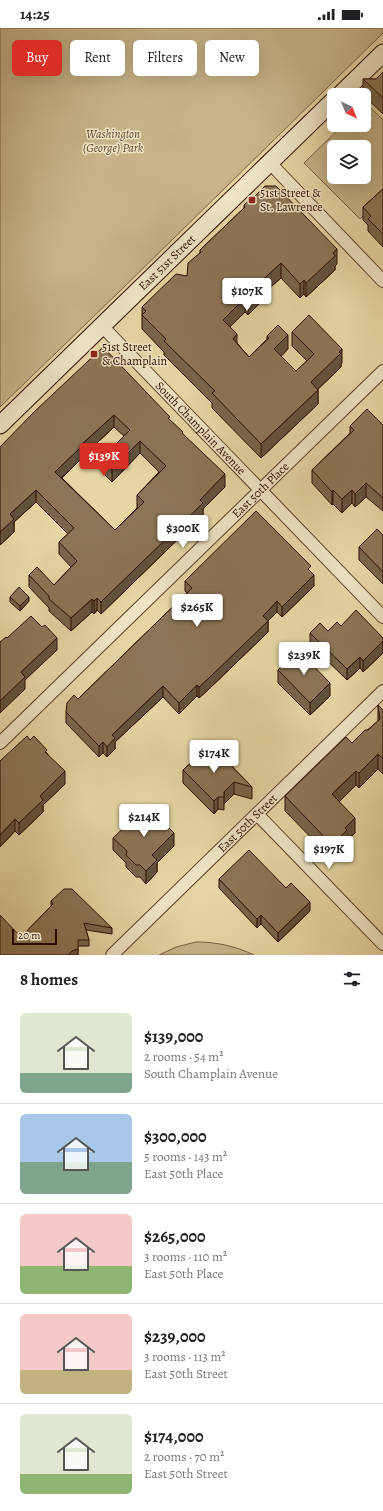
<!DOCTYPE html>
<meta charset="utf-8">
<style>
body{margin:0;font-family:Alegreya,serif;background:#f6f6f6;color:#202124;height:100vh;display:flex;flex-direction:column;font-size:15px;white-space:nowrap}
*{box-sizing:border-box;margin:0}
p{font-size:13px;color:#757577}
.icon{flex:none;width:22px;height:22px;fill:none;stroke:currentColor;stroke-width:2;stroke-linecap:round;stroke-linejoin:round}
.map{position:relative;height:927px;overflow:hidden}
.drawer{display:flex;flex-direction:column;background:#fff;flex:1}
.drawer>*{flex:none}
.top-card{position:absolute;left:12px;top:12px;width:359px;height:36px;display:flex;gap:8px}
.needle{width:26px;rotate:137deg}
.controls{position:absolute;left:327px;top:60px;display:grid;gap:8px}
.controls a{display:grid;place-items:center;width:44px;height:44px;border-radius:6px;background:#fff;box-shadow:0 4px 16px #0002;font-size:20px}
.scale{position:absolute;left:12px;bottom:10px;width:45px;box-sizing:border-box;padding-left:4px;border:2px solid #2b0b02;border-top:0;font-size:11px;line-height:14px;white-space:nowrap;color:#2b0b02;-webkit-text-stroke:3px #efe4c4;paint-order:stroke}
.price{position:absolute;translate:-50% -34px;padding:0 9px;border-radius:4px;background:#fff;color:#222;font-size:13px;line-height:26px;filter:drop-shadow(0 1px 2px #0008)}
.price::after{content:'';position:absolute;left:50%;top:24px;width:12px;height:9px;margin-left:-6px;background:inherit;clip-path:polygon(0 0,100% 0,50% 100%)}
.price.active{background:#d93025;color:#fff}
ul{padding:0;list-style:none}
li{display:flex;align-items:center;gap:12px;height:100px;padding:0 20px}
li+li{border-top:1px solid #e0e0e0}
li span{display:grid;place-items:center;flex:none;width:112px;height:80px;border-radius:6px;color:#555}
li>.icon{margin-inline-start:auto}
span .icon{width:48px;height:48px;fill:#fffc;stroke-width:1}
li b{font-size:17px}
h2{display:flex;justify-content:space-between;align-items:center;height:48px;padding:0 20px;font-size:17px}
.pill{padding:0 14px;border-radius:6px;background:#fff;box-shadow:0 4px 16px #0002;font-size:14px;line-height:36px}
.pill.active{background:#d93025;color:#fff}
.status{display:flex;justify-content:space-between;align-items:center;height:28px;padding:0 20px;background:#fff;direction:ltr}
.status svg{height:11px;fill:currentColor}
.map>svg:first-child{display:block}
.green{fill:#c6b388;stroke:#785f45;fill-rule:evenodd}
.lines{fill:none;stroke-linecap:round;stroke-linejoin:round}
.minor-casing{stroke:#5a3e2a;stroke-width:14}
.secondary-casing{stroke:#2b0b02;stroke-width:19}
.minor{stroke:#efe4c4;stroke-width:12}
.secondary{stroke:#efe4c4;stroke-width:17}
.wall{fill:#78654a;stroke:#2b0b02;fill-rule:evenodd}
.shaded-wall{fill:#62523c;stroke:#2b0b02}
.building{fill:#8c7556;stroke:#2b0b02;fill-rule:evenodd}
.poi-dot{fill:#8f2418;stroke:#efe4c4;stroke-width:1.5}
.labels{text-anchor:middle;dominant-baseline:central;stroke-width:3;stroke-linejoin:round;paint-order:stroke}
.park-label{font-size:12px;font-style:italic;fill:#614631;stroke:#efe4c4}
.poi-label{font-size:12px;fill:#2b0b02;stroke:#efe4c4;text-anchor:start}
.street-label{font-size:12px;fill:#2b0b02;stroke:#efe4c4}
</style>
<div class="status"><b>14:25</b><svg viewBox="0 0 49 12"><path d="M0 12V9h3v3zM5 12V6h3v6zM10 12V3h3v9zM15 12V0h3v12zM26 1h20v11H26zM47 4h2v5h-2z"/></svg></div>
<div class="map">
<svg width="383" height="927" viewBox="0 0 383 927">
<rect width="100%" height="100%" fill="#e6d6a4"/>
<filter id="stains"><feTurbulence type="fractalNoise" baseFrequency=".005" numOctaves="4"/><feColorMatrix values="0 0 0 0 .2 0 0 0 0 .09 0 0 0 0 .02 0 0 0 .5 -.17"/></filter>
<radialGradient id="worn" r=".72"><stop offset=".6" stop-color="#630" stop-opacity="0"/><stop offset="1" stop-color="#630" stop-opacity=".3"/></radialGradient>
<!-- green -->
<g class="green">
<path d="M 0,0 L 383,0 L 383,5 L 118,265 L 0,379 Z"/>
<path d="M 366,75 L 383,92 L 383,168 L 360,191 L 304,135 L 343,97 L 364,97 L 364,77 ZM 334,119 L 364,119 L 364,149 L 334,149 Z"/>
<path d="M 196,914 C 217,914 235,918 254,927 L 159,927 L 176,919 Z"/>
</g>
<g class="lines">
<defs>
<g id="minor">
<path d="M 270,135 L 383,253"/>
<path id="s1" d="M 102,298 L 383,589"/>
<path id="s2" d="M 0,715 L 383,343"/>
<path d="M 257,786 L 383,916"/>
<path id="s3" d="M 112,927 L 383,663"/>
</g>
<g id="secondary">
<path d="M 340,67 L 383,25"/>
<path id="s4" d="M 0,397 L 334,72"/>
</g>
</defs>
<!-- minor casing -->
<use href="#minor" class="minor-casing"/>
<!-- secondary casing -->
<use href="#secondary" class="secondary-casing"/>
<!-- minor -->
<use href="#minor" class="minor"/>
<!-- secondary -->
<use href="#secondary" class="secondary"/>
</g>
<!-- wall -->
<g class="wall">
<path d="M 383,44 L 383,86 L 363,67 L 363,51 L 376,51 Z"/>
<path d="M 383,161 L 383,219 L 368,203 L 368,197 L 363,192 L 363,179 Z"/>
<path d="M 244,177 L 337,236 L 335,238 L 335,242 L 306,269 L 304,266 L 300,270 L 281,250 L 259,269 L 259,276 L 248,287 L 245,284 L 230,299 L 237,315 L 249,329 L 267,311 L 267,308 L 288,321 L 281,328 L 296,343 L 307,333 L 292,318 L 292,304 L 342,335 L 341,336 L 341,339 L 318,361 L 318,376 L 261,430 L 212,380 L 212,375 L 164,327 L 164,324 L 142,301 L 142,279 L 187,248 L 200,225 L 200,222 L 244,180 Z"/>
<path d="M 102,320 L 183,406 L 225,459 L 203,481 L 203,487 L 101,586 L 97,582 L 94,586 L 92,584 L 71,603 L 49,583 L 49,580 L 29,559 L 29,547 L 54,557 L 71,539 L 59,526 L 59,514 L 68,506 L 36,474 L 14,494 L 14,504 L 0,517 ZM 114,399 L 124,408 L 101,431 L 101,443 L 112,454 L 140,425 L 159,444 L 137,467 L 137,480 L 115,502 L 62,450 L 83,429 L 83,428 Z"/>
<path d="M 383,397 L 383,483 L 366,469 L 355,479 L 352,475 L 342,485 L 333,476 L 332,477 L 312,455 L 312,442 L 350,405 L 350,398 Z"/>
<path d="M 383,507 L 383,556 L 359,532 L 359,519 Z"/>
<path d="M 311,544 L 314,558 L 282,589 L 277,584 L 268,593 L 268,604 L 209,661 L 199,670 L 197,668 L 179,686 L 163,669 L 115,714 L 115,721 L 107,729 L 103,725 L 99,729 L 66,695 L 66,684 L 78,671 L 187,565 L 185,563 L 185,553 Z"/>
<path d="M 10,569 L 29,573 L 20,583 L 10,574 Z"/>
<path d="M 341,598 L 383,610 L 383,625 L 363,644 L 360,640 L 347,652 L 310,616 L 310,605 L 328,603 Z"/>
<path d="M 278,642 L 330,668 L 310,687 L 278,655 Z"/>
<path d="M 378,677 L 383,682 L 383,746 L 378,741 L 359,760 L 356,757 L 339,774 L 355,805 L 347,812 L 347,817 L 332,831 L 285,783 L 285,768 L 352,715 L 378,693 Z"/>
<path d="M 30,712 L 47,725 L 65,756 L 43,777 L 43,784 L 19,807 L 15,803 L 0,819 Z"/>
<path d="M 211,717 L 252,759 L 252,771 L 234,766 L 224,776 L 224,782 L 218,781 L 214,786 L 183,755 L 183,742 Z"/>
<path d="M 113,810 L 174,818 L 157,835 L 157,844 L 146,856 L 140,849 L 136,849 L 126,839 L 126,835 L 113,822 Z"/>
<path d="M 219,851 L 286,860 L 310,883 L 278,914 L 261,896 L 257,900 L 219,860 Z"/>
<path d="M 51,873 L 112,900 L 112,906 L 86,902 L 89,912 L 89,918 L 78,918 L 78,927 L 21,909 L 51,878 Z"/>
</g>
<!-- shaded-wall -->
<g class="shaded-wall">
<path d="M 337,221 L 337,236 L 335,238 L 335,242 L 306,269 L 306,255 L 333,225 Z"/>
<path d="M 281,235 L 281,250 L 259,269 L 259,276 L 248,287 L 248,273 L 256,258 Z"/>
<path d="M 304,252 L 304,266 L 300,270 L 300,256 Z"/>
<path d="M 245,270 L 245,284 L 223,306 L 223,292 Z"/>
<path d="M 237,306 L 237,321 L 233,311 Z"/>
<path d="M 288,307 L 288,321 L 274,336 L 274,321 Z"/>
<path d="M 342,321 L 342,335 L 341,336 L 341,339 L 311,368 L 311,354 Z"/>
<path d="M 318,362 L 318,376 L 261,430 L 261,416 Z"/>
<path d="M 114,387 L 114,399 L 83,428 L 83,429 L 55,456 L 55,444 L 82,416 Z"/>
<path d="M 140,413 L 140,425 L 112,454 L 112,441 Z"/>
<path d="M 225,446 L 225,459 L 203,481 L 203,487 L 101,586 L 101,574 Z"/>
<path d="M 366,455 L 366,469 L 355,479 L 355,466 Z"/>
<path d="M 36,462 L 36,474 L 14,494 L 14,504 L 0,517 L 0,504 L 10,486 Z"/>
<path d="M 333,462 L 333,476 L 332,477 L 332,464 Z"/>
<path d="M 352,462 L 352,475 L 342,485 L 342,471 Z"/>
<path d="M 314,547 L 314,558 L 282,589 L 282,579 Z"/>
<path d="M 29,569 L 29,573 L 20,583 L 20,578 Z"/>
<path d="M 97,570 L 97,582 L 94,586 L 94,573 Z"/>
<path d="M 92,571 L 92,584 L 71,603 L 71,590 Z"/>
<path d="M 277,573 L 277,584 L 268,593 L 268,604 L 209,661 L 199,670 L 199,659 L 263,588 Z"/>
<path d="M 57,610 L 57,622 L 25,652 L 25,661 L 0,685 L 0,673 L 21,644 Z"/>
<path d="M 383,613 L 383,625 L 363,644 L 363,633 Z"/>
<path d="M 360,629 L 360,640 L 347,652 L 347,641 Z"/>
<path d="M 330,655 L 330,668 L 310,687 L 310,675 Z"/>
<path d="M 197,657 L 197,668 L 179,686 L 179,675 Z"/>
<path d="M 163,658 L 163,669 L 115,714 L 115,721 L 107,729 L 107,719 L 112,707 Z"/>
<path d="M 103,714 L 103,725 L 99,729 L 99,718 Z"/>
<path d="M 378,726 L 378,741 L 359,760 L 359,745 Z"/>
<path d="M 65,743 L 65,756 L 43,777 L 43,784 L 19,807 L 19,795 L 40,768 Z"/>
<path d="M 356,743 L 356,757 L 332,781 L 332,766 Z"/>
<path d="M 234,754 L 234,766 L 224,776 L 224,764 Z"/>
<path d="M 218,769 L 218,781 L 214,786 L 214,773 Z"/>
<path d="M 355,790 L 355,805 L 347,812 L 347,817 L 332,831 L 332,817 L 345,800 Z"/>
<path d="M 15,791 L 15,803 L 0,819 L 0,807 Z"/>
<path d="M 174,805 L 174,818 L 157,835 L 157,844 L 146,856 L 146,843 L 152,827 Z"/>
<path d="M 310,874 L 310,883 L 278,914 L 278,905 Z"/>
<path d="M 261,887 L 261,896 L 257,900 L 257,891 Z"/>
<path d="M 78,921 L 78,927 L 68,927 L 72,923 Z"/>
</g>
<!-- building -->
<g class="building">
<path d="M 383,44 L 383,70 L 363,51 L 376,51 Z"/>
<path d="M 265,158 L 276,158 L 337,221 L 333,225 L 335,228 L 306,255 L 304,252 L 300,256 L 281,235 L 256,258 L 259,262 L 248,273 L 245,270 L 223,292 L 237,306 L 233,311 L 249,329 L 269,310 L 267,308 L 278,297 L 288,307 L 274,321 L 296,343 L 314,326 L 292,304 L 309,287 L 342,321 L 339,324 L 341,325 L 311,354 L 318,362 L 261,416 L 212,365 L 215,363 L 164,313 L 166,311 L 142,287 L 146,283 L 142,279 L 176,246 L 187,248 L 188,235 L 201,224 L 200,222 L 245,179 L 244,177 L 252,169 L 253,170 Z"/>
<path d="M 383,161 L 383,206 L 368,191 L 371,188 L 363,179 Z"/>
<path d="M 102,320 L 104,323 L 106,322 L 170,389 L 168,390 L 183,404 L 182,405 L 225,446 L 200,472 L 203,475 L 101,574 L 97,570 L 94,573 L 92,571 L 71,590 L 49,571 L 49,568 L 29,547 L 37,539 L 54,557 L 77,533 L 59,514 L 74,500 L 36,462 L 10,486 L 14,491 L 0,504 L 0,419 L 35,383 ZM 114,387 L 130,402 L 101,431 L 112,441 L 140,413 L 166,438 L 137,467 L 144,474 L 115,502 L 55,444 L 83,417 L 82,416 Z"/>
<path d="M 367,381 L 383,397 L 383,470 L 366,455 L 355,466 L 352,462 L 342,471 L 333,462 L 332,464 L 312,442 L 354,402 L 350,398 Z"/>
<path d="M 256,483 L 311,538 L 308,541 L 314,547 L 282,579 L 277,573 L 263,588 L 268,593 L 209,650 L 199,659 L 197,657 L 179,675 L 163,658 L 112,707 L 115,710 L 107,719 L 103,714 L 99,718 L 66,684 L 67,675 L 74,667 L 78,671 L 192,560 L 185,553 Z"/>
<path d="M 377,501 L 383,507 L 383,544 L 359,519 Z"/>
<path d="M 19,559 L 29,569 L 20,578 L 10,569 Z"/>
<path d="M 356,582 L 383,610 L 383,613 L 363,633 L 360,629 L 347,641 L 310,605 L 320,595 L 328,603 L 337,594 L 341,598 Z"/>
<path d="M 31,588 L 42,599 L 45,597 L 57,610 L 21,644 L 25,649 L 0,673 L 0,614 L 6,609 L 7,610 Z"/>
<path d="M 298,622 L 330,655 L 310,675 L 278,642 Z"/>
<path d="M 378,677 L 383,682 L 383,731 L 378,726 L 359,745 L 356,743 L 332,766 L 355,790 L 345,800 L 347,802 L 332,817 L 285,768 L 346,709 L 352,715 L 365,702 L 368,702 L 380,691 Z"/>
<path d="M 27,708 L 30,712 L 34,708 L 47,722 L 45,724 L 65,743 L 40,768 L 43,772 L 19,795 L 15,791 L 0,807 L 0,733 Z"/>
<path d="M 211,717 L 252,759 L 234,754 L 224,764 L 224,769 L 218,769 L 214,773 L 183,742 Z"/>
<path d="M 147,778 L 174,805 L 152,827 L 157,832 L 146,843 L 140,837 L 136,837 L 126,827 L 127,823 L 113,810 Z"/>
<path d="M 249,822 L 286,860 L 291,855 L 310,874 L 278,905 L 261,887 L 257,891 L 219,851 Z"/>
<path d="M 64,861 L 72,861 L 112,900 L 84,895 L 89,912 L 78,912 L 78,921 L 72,923 L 68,927 L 0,927 L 0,887 L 21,909 L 53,876 L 51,873 Z"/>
</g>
<!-- markers -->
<g class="poi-dot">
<rect x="248" y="168" width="8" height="8" rx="2"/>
<rect x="90" y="322" width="8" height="8" rx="2"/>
</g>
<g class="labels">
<!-- park labels -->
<g class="park-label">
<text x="113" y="106">Washington<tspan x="113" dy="14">(George) Park</tspan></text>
</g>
<!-- poi labels -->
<g class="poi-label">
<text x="260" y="165">51st Street &amp;<tspan x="260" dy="14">St. Lawrence</tspan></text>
<text x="102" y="319">51st Street<tspan x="102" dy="14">&amp; Champlain</tspan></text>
</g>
<!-- street labels -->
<g class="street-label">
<text stroke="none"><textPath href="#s4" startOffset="233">East 51st Street</textPath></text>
<text stroke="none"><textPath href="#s1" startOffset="142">South Champlain Avenue</textPath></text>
<text stroke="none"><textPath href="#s2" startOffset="363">East 50th Place</textPath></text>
<text stroke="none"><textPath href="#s3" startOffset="189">East 50th Street</textPath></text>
</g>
</g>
<rect width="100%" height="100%" filter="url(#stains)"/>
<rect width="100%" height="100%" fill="url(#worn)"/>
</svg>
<div class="controls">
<a><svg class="needle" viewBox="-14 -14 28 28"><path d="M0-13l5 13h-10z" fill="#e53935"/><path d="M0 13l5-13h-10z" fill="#757577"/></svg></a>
<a><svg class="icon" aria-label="layers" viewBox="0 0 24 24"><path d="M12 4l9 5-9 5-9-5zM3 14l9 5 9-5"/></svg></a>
</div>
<div class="scale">20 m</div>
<b class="price" style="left:247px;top:284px">$107K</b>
<b class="price active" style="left:104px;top:449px">$139K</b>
<b class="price" style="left:183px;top:521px">$300K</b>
<b class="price" style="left:197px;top:600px">$265K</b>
<b class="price" style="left:304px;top:648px">$239K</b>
<b class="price" style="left:214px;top:746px">$174K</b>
<b class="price" style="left:144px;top:810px">$214K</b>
<b class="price" style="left:329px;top:842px">$197K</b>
<div class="top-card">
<a class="pill active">Buy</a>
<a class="pill">Rent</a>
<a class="pill">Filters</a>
<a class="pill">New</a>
</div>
</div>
<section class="drawer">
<h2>8 homes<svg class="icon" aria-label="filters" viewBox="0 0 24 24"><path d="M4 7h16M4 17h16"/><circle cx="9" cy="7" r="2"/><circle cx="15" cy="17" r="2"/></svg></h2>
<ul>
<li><span style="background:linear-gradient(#dfe7d0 75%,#7fa58c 0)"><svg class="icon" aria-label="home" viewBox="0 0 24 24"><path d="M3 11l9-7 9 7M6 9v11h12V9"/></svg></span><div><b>$139,000</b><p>2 rooms · 54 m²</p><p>South Champlain Avenue</p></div></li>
<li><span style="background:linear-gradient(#a9c7e8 60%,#7fa58c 0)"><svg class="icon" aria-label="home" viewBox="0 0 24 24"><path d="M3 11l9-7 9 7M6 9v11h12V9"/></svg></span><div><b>$300,000</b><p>5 rooms · 143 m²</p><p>East 50th Place</p></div></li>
<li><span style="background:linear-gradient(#f6c9c9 65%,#8fb573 0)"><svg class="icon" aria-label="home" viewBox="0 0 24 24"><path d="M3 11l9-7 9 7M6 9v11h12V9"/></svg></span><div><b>$265,000</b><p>3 rooms · 110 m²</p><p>East 50th Place</p></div></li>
<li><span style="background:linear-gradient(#f6c9c9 70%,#c2b280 0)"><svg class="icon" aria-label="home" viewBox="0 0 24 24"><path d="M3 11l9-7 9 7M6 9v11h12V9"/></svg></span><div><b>$239,000</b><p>3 rooms · 113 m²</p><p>East 50th Street</p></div></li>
<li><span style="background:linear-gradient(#dfe7d0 75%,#8fb573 0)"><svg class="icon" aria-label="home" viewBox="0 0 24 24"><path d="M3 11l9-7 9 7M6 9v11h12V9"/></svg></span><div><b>$174,000</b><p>2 rooms · 70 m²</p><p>East 50th Street</p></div></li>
</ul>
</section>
